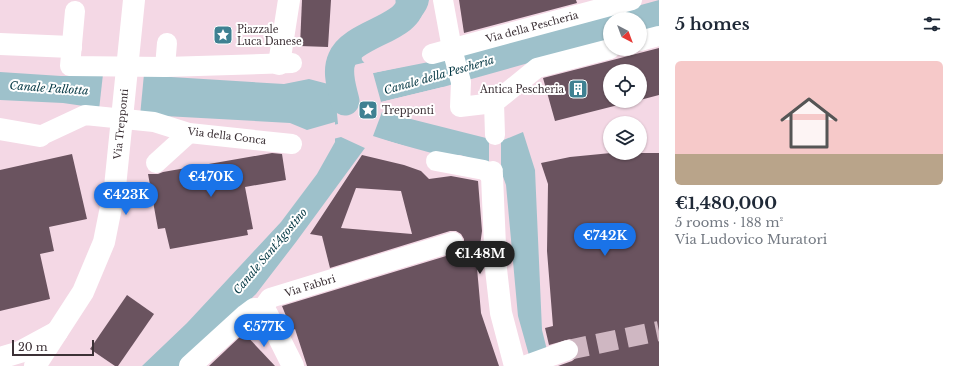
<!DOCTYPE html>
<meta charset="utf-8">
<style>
body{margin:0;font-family:"Libre Baskerville",serif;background:#f2f2f3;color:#1f2937;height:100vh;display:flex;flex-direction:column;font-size:15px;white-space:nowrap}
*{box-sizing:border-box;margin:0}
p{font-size:13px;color:#747a83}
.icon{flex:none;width:22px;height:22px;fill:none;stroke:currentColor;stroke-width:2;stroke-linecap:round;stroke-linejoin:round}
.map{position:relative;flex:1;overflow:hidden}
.drawer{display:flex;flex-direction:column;background:#fff;width:300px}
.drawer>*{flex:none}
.needle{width:26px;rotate:139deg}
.tools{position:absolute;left:603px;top:12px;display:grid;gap:8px}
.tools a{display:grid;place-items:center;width:44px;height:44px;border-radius:50%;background:#fff;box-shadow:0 1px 3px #0004;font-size:20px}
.scale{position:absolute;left:12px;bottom:10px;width:82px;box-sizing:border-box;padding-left:4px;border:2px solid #3c3136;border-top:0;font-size:11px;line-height:14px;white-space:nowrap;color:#3c3136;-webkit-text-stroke:3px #fff;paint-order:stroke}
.price{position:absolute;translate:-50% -34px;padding:0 9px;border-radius:14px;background:#1a73e8;color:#fff;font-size:13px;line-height:26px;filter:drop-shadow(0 1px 2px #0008)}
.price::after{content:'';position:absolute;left:50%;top:24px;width:12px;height:9px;margin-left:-6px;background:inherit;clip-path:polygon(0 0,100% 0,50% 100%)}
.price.active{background:#222;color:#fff}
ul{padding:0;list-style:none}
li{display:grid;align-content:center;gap:8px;height:212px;padding:0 16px}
li span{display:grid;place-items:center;height:124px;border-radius:6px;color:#555}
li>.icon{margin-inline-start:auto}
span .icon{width:72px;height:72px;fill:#fffc;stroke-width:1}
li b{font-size:17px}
h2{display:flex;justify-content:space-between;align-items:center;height:48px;padding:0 16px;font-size:17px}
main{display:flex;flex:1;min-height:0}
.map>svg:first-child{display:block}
.water{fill:#9ec1cb}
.pier{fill:#f4d8e5}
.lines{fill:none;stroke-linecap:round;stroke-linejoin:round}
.canal{stroke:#9ec1cb;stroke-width:29}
.building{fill:#6a535f;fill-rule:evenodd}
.pedestrian-tunnel{stroke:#cfb7c2;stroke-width:20;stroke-dasharray:20 10;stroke-linecap:butt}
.pedestrian{stroke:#fff;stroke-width:20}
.minor{stroke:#fff;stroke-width:22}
.tertiary{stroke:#fff;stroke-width:22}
.labels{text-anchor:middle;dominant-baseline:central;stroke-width:4;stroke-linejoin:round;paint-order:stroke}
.street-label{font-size:10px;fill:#3c3136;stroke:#fff}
.poi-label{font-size:10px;fill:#3c3136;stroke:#fff;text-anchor:start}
.water-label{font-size:11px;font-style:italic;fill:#003541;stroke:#fff}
</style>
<main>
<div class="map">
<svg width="659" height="366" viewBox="0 0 659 366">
<rect width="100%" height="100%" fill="#f4d8e5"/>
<!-- water -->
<path class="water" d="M 397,0 L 429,0 C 426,26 382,42 361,54 L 362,60 L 373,73 L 466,53 L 659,0 L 659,27 L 640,32 L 640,19 L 610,19 L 610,40 L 443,87 L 381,102 L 383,112 L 486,138 L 501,141 L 523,132 L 535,170 L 542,330 L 551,366 L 532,366 L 518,316 L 506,185 L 501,171 L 487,163 L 460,155 L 439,155 L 373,137 L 296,242 L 256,294 L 181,366 L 142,366 L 187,323 L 281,222 L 317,174 L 335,142 L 335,122 L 307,130 L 290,123 L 146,115 L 63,103 L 0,100 L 0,72 L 61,76 L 155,76 L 284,84 L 309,79 L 332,85 L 345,66 L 337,63 L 336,48 L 394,15 Z"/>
<!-- pier -->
<g class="pier">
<path d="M 434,59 L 434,61 L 373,73 L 381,102 L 443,87 L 443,89 L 383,104 L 384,111 L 436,124 L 382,112 L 373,136 L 436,156 L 374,139 L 367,149 L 341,137 L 333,139 L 333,125 L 338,124 L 334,84 L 317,79 L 331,83 L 341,68 L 367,62 L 374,71 Z"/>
<path d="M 103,74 L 144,74 L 140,116 L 99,110 Z"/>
<path d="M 489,137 L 501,139 L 501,171 L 489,166 Z"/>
</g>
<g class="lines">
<!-- canal -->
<path class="canal" d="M 345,101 C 342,88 336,72 342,59 C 352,33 414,28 410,0"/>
</g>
<!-- building -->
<g class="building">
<path d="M 302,0 L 331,0 L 328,47 L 300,46 Z"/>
<path d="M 459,0 L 576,0 L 577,3 L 464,33 Z"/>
<path d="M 659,48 L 659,95 L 640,100 L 640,71 L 610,71 L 610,101 L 634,101 L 555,121 L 543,78 Z"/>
<path d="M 272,153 L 282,154 L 286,180 L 245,187 L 253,229 L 247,230 L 248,235 L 170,249 L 165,228 L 158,229 L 148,174 L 158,174 L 163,172 Z"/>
<path d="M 611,153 L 659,153 L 659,366 L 558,366 L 572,361 L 577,357 L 579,352 L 579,346 L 570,339 L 549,345 L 545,328 L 553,326 L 547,251 L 548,184 L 541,163 L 570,157 Z"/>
<path d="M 72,154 L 87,219 L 49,227 L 54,251 L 40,254 L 50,299 L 0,311 L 0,170 Z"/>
<path d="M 362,155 L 404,165 L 421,171 L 429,179 L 451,176 L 478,181 L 482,231 L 477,268 L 481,313 L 499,366 L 307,366 L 295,329 L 292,331 L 282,306 L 456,253 L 461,250 L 464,245 L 464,239 L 461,234 L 456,231 L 450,231 L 330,268 L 322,236 L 310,234 ZM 356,188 L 401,191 L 412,234 L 341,228 Z"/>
<path d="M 127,295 L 154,314 L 118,366 L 115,366 L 90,349 Z"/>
<path d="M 244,333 L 275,366 L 209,366 Z"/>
</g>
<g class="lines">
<!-- pedestrian-tunnel -->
<path class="pedestrian-tunnel" d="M 568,350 L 659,331"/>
<!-- pedestrian -->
<g class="pedestrian">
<path d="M 443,0 L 452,49 L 461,82 L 460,107 L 494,103"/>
<path d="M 75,11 L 70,66 L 165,67 L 292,63"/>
<path d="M 640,41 L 659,36"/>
<path d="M 432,54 L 632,0"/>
<path d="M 165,67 L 167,43"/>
<path d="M 495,135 L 494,103 L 537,68 L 610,49"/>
<path d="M 40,136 L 85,115 L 154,122 L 189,133 L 292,144"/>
<path d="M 436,161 L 484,170 L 492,176 L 493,171"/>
<path d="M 156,163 L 189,133"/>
<path d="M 262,309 L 270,298 L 453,242"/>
<path d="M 524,366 L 568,350"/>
</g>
<!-- minor -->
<g class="minor">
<path d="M 0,44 L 71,47"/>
<path d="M 279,64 L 289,0"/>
<path d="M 0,129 L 40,136"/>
<path d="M 492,176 L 496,269 L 501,313 L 515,366"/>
<path d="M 190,366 L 246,315 L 254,309 L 262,309 L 267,314 L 293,366"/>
</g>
<!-- tertiary -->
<g class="tertiary">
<path d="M 0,358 L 20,352 L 57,332"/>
<path d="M 35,366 L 83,292 L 104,242 L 115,187 L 134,0"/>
</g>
</g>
<!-- icons -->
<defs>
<symbol id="sight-square" viewBox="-11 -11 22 22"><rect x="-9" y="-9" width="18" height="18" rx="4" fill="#3f8192" stroke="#fff"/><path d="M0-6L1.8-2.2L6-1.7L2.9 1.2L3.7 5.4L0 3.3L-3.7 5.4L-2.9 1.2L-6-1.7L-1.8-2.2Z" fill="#fff"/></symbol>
<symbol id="building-square" viewBox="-11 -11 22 22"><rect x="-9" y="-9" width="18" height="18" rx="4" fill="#3f8192" stroke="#fff"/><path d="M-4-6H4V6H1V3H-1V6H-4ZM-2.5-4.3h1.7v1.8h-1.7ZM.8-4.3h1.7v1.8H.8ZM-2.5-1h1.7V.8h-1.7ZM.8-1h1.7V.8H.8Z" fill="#fff"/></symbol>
</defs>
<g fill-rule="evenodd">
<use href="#sight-square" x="212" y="24" width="22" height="22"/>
<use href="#building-square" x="567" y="78" width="22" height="22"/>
<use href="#sight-square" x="357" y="99" width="22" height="22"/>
</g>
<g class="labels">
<!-- street labels -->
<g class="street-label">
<text transform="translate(532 27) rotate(-15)">Via della Pescheria</text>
<text transform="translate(121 124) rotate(-84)">Via Trepponti</text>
<text transform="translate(227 136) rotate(7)">Via della Conca</text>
<text transform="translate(310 286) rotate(-17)">Via Fabbri</text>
</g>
<!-- poi labels -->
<g class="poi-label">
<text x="237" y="29">Piazzale<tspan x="237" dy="12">Luca Danese</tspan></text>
<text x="564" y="89" text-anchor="end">Antica Pescheria</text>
<text x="382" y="110">Trepponti</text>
</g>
<!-- water labels -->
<g class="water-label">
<text transform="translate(439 75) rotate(-16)">Canale della Pescheria</text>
<text transform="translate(49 88) rotate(4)">Canale Pallotta</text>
<text transform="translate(270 251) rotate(-50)">Canale Sant'Agostino</text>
</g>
</g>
</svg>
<div class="tools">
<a><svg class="needle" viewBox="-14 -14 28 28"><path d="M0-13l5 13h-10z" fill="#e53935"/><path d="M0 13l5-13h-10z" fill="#747a83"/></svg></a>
<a><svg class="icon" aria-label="locate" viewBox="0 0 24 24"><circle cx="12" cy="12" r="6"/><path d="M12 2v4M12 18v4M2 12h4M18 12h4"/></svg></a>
<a><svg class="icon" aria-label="layers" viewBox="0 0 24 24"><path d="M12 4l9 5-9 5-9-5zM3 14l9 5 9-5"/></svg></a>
</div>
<div class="scale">20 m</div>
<b class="price" style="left:211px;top:198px">€470K</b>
<b class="price" style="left:126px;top:216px">€423K</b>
<b class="price" style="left:605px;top:257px">€742K</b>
<b class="price active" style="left:480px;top:275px">€1.48M</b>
<b class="price" style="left:264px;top:348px">€577K</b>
</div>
<section class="drawer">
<h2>5 homes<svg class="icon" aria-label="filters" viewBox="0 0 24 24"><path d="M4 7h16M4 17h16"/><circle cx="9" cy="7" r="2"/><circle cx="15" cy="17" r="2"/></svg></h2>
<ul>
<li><span style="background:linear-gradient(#f6c9c9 75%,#b9a48a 0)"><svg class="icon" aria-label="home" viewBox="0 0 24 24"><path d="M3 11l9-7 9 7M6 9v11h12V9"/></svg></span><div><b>€1,480,000</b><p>5 rooms · 188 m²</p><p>Via Ludovico Muratori</p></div></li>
</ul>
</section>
</main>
